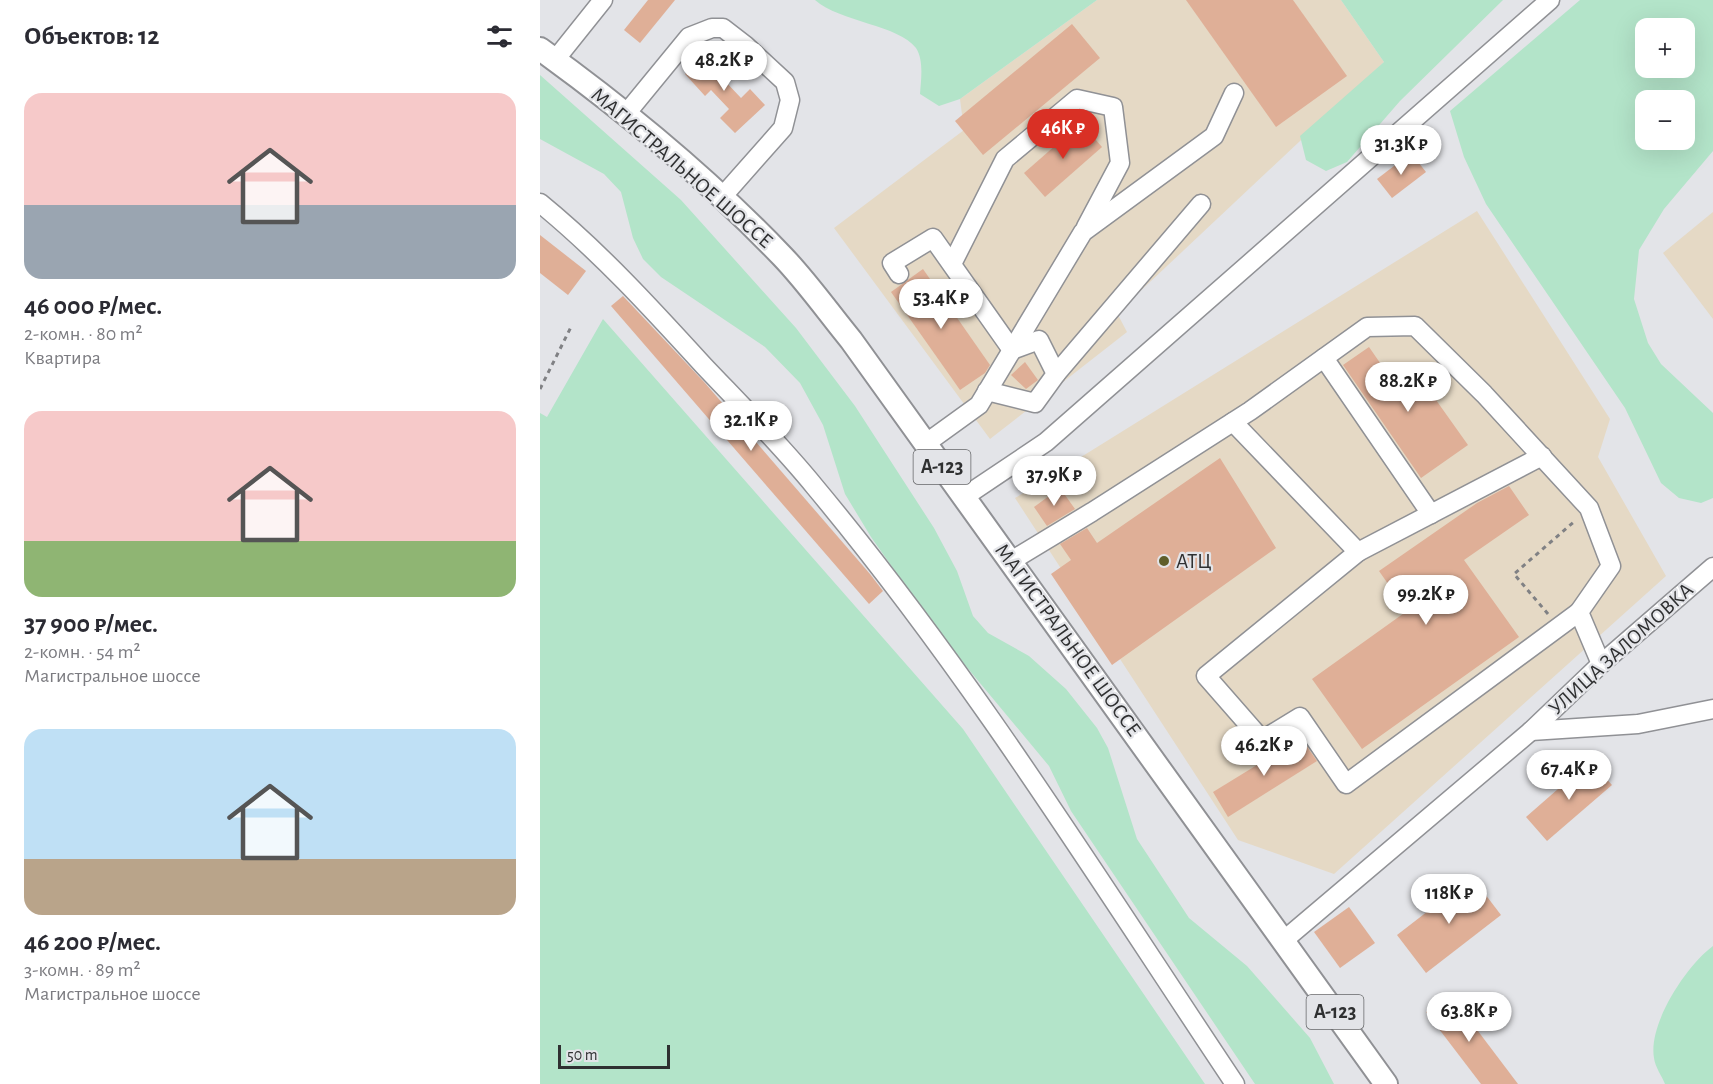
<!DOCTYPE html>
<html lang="ru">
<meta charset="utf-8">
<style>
body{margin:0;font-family:"Alegreya Sans",sans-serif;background:#f2f2f3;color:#2b2b33;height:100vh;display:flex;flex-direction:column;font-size:22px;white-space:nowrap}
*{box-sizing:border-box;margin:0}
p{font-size:20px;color:#7c7c81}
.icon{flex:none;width:33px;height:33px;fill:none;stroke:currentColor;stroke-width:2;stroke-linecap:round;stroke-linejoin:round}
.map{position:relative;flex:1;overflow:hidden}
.details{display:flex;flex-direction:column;background:#fff;width:540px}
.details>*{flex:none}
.controls{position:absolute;left:1095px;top:18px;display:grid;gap:12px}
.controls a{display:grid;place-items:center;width:60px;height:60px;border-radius:12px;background:#fff;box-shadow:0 6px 24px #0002;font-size:30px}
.scale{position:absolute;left:18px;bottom:15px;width:112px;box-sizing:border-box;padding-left:6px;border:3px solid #2f3031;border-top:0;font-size:16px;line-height:21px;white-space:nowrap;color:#2f3031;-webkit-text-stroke:4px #e3e4e8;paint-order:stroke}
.price{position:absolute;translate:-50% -51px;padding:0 14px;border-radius:21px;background:#fff;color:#222;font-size:20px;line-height:39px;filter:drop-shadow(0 2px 3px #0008)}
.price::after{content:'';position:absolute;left:50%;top:36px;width:18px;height:14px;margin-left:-9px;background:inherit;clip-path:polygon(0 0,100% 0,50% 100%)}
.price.selected{background:#d93025;color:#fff}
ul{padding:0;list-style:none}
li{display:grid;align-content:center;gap:12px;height:318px;padding:0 24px}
li span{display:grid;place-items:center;height:186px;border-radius:18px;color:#555}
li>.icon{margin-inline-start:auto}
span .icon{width:108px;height:108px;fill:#fffc;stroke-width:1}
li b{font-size:26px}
h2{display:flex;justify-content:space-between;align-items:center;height:72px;padding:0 24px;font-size:26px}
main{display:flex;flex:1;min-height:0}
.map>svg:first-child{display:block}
.industrial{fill:#e5d9c5}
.green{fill:#b3e4c9;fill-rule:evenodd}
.building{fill:#dfaf97}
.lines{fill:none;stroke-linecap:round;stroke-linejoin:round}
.minor-casing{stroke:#909195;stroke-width:21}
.major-casing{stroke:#909195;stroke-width:26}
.path{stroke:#808184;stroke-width:3;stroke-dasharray:4.5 4.5;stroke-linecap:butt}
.minor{stroke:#fff;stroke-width:18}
.major{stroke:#fff;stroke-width:22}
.poi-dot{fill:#5e5d2a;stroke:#e3e4e8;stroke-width:2}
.labels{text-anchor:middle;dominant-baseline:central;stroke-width:4.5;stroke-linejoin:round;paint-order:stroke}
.shield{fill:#e3e4e8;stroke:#656668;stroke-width:1.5}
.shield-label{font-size:20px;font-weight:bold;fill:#2f3031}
.street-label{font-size:21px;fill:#2f3031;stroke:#e3e4e8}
.poi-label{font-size:21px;fill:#2f3031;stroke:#e3e4e8;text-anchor:start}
</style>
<main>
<section class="details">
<h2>Объектов: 12<svg class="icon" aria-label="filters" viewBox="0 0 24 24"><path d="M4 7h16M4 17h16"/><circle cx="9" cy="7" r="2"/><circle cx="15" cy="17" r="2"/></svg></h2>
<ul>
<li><span style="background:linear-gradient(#f6c9c9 60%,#9aa5b1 0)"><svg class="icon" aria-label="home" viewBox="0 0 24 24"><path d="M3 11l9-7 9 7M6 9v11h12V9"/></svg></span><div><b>46 000 ₽/мес.</b><p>2-комн. · 80 m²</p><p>Квартира</p></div></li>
<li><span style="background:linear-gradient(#f6c9c9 70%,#8fb573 0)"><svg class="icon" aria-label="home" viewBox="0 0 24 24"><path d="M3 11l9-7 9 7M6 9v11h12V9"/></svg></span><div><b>37 900 ₽/мес.</b><p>2-комн. · 54 m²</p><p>Магистральное шоссе</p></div></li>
<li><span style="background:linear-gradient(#bfe0f5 70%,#b9a48a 0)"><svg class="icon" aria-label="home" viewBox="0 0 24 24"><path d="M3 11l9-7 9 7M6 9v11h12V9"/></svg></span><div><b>46 200 ₽/мес.</b><p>3-комн. · 89 m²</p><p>Магистральное шоссе</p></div></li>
</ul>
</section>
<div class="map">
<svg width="1173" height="1084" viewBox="0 0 1173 1084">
<rect width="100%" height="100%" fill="#e3e4e8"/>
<!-- industrial -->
<g class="industrial">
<path d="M 557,0 L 801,0 L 844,62 L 577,313 L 587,332 L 450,439 L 294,228 L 424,130 L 420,99 Z"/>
<path d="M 937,211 L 1070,419 L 1058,457 L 1126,576 L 794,874 L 698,840 L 475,498 Z"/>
<path d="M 1173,212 L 1173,319 L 1123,253 Z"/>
</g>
<!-- green -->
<g class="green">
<path d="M 275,0 L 557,0 L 420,99 L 399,106 L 380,94 C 381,80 384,60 376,48 C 359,25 300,22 275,0 Z"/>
<path d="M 801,0 L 963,0 L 860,101 L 807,162 L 786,171 L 766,160 L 760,136 L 844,62 Z"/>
<path d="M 1040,0 L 1173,0 L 1173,151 L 1124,209 L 1099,250 L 1094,299 L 1108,343 L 1121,364 L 1173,413 L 1173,498 L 1161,503 L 1139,498 L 1121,483 L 1085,408 L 946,204 L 924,157 L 910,111 ZM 1106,28 L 1144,28 L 1144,68 L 1106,68 ZM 1106,100 L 1144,100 L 1144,140 L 1106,140 Z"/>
<path d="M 0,75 L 141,200 L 256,328 L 315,406 L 394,528 L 417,571 L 433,616 L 448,633 L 489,656 L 526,689 L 557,728 L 568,748 L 597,839 L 649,918 L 707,966 L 770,1038 L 794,1084 L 715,1084 L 531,811 L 509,766 L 400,635 L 331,537 L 305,494 L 283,425 L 260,383 L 225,347 L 121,277 L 103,259 L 93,238 L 81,192 L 64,174 L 0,139 Z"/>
<path d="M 63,319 L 423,729 L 665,1084 L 0,1084 L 0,413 L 7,417 Z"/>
<path d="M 1173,946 L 1173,1084 L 1125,1084 C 1122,1076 1115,1067 1114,1058 C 1108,1024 1146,966 1173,946 Z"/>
</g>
<!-- building -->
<g class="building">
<path d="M 108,0 L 135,0 L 100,43 L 84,30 Z"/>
<path d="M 646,0 L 753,0 L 807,76 L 736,127 Z"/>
<path d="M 532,24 L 560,58 L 443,155 L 415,121 Z"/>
<path d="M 170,51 L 190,72 L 183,79 L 201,98 L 210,89 L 225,105 L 195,133 L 180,118 L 189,109 L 171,90 L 165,96 L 145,74 Z"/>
<path d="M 541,123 L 562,147 L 505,197 L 484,173 Z"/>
<path d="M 871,153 L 886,172 L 852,198 L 837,179 Z"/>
<path d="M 0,235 L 46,271 L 28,295 L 0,273 Z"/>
<path d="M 383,269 L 450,365 L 445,373 L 420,390 L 351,292 Z"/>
<path d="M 83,296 L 165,383 L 330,574 L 343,591 L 329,604 L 71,306 Z"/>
<path d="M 829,347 L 854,383 L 874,369 L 928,445 L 881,478 L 803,365 Z"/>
<path d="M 485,362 L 498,380 L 486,389 L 471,375 Z"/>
<path d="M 680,458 L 736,548 L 572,665 L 511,574 L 531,560 L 520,544 L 547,528 L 557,543 Z"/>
<path d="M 969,486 L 989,515 L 924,560 L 979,637 L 822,749 L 772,679 L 867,611 L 839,571 L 937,503 Z"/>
<path d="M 520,488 L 535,509 L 507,526 L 494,507 Z"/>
<path d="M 761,738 L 777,761 L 688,817 L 673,792 Z"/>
<path d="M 1050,761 L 1072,785 L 1007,841 L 986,817 Z"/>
<path d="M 932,877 L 961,915 L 886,973 L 857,935 Z"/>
<path d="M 809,907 L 835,943 L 800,968 L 774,932 Z"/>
<path d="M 910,994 L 978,1084 L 941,1084 L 886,1012 Z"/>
</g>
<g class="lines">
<defs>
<g id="minor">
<path d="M 15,60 L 63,0"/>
<path d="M 85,115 L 149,37 L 172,28 L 183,28 L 205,45 L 245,82 L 250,100 L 243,128 L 182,197"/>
<path d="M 0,203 C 60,252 112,309 164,366 C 202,406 241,445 275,487 C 431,674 560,882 695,1084"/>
<path d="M 412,264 L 465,159 L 537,99 L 573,107 L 580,163 L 546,227"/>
<path d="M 359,274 L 352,263 L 393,238 L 472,350 L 499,340 L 516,374 L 495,403 L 447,391"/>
<path d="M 784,358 L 891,514"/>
<path d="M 516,374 L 661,204"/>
<path d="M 693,422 L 818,552 L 666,676 L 722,740 L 760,717 L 806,784 L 1039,612"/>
<path d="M 385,444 L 439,405 L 543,232 L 674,136 L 694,93"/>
<path d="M 424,497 L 506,442 L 1010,0"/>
<path d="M 818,552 L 1002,456"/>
<path d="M 471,561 L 552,512 L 710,411 L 827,327 L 875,326 L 944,394 L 1049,508 L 1071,566 L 1039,612 L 1061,664"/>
<path d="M 991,731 L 1098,724 L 1173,709"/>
<path d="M 743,941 L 991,731 L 1061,664 L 1173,567"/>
</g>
<path id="major" d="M 0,49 C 86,111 169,180 242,256 C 267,282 288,312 311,340 L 846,1084"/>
</defs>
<!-- minor casing -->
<use href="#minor" class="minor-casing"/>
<!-- major casing -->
<use href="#major" class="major-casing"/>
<!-- path -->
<g class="path">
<path d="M 0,389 L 31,327"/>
<path d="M 1008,614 L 974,574 L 1036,520"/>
</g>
<!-- minor -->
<use href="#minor" class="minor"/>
<!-- major -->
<use href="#major" class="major"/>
</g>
<!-- markers -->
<circle class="poi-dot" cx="624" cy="561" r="6"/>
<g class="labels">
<!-- shield labels -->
<g class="shield">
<rect x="373.5" y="450" width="57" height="34" rx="4.5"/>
<rect x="766.5" y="995" width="57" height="34" rx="4.5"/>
</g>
<g class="shield-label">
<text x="402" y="467">А-123</text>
<text x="795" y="1012">А-123</text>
</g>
<!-- street labels -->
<g class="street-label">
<text transform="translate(142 168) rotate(41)">МАГИСТРАЛЬНОЕ ШОССЕ</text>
<text transform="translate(528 640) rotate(54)">МАГИСТРАЛЬНОЕ ШОССЕ</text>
<text transform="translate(1081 649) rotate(-42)">УЛИЦА ЗАЛОМОВКА</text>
</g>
<!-- poi labels -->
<g class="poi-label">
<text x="636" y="561">АТЦ</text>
</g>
</g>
</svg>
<div class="controls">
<a>+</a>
<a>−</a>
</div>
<div class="scale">50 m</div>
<b class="price" style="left:184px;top:92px">48.2K ₽</b>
<b class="price selected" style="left:523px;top:160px">46K ₽</b>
<b class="price" style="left:861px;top:176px">31.3K ₽</b>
<b class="price" style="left:401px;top:330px">53.4K ₽</b>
<b class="price" style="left:868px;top:413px">88.2K ₽</b>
<b class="price" style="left:211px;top:452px">32.1K ₽</b>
<b class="price" style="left:514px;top:507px">37.9K ₽</b>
<b class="price" style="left:886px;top:626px">99.2K ₽</b>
<b class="price" style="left:724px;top:777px">46.2K ₽</b>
<b class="price" style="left:1029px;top:801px">67.4K ₽</b>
<b class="price" style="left:909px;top:925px">118K ₽</b>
<b class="price" style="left:929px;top:1043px">63.8K ₽</b>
</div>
</main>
